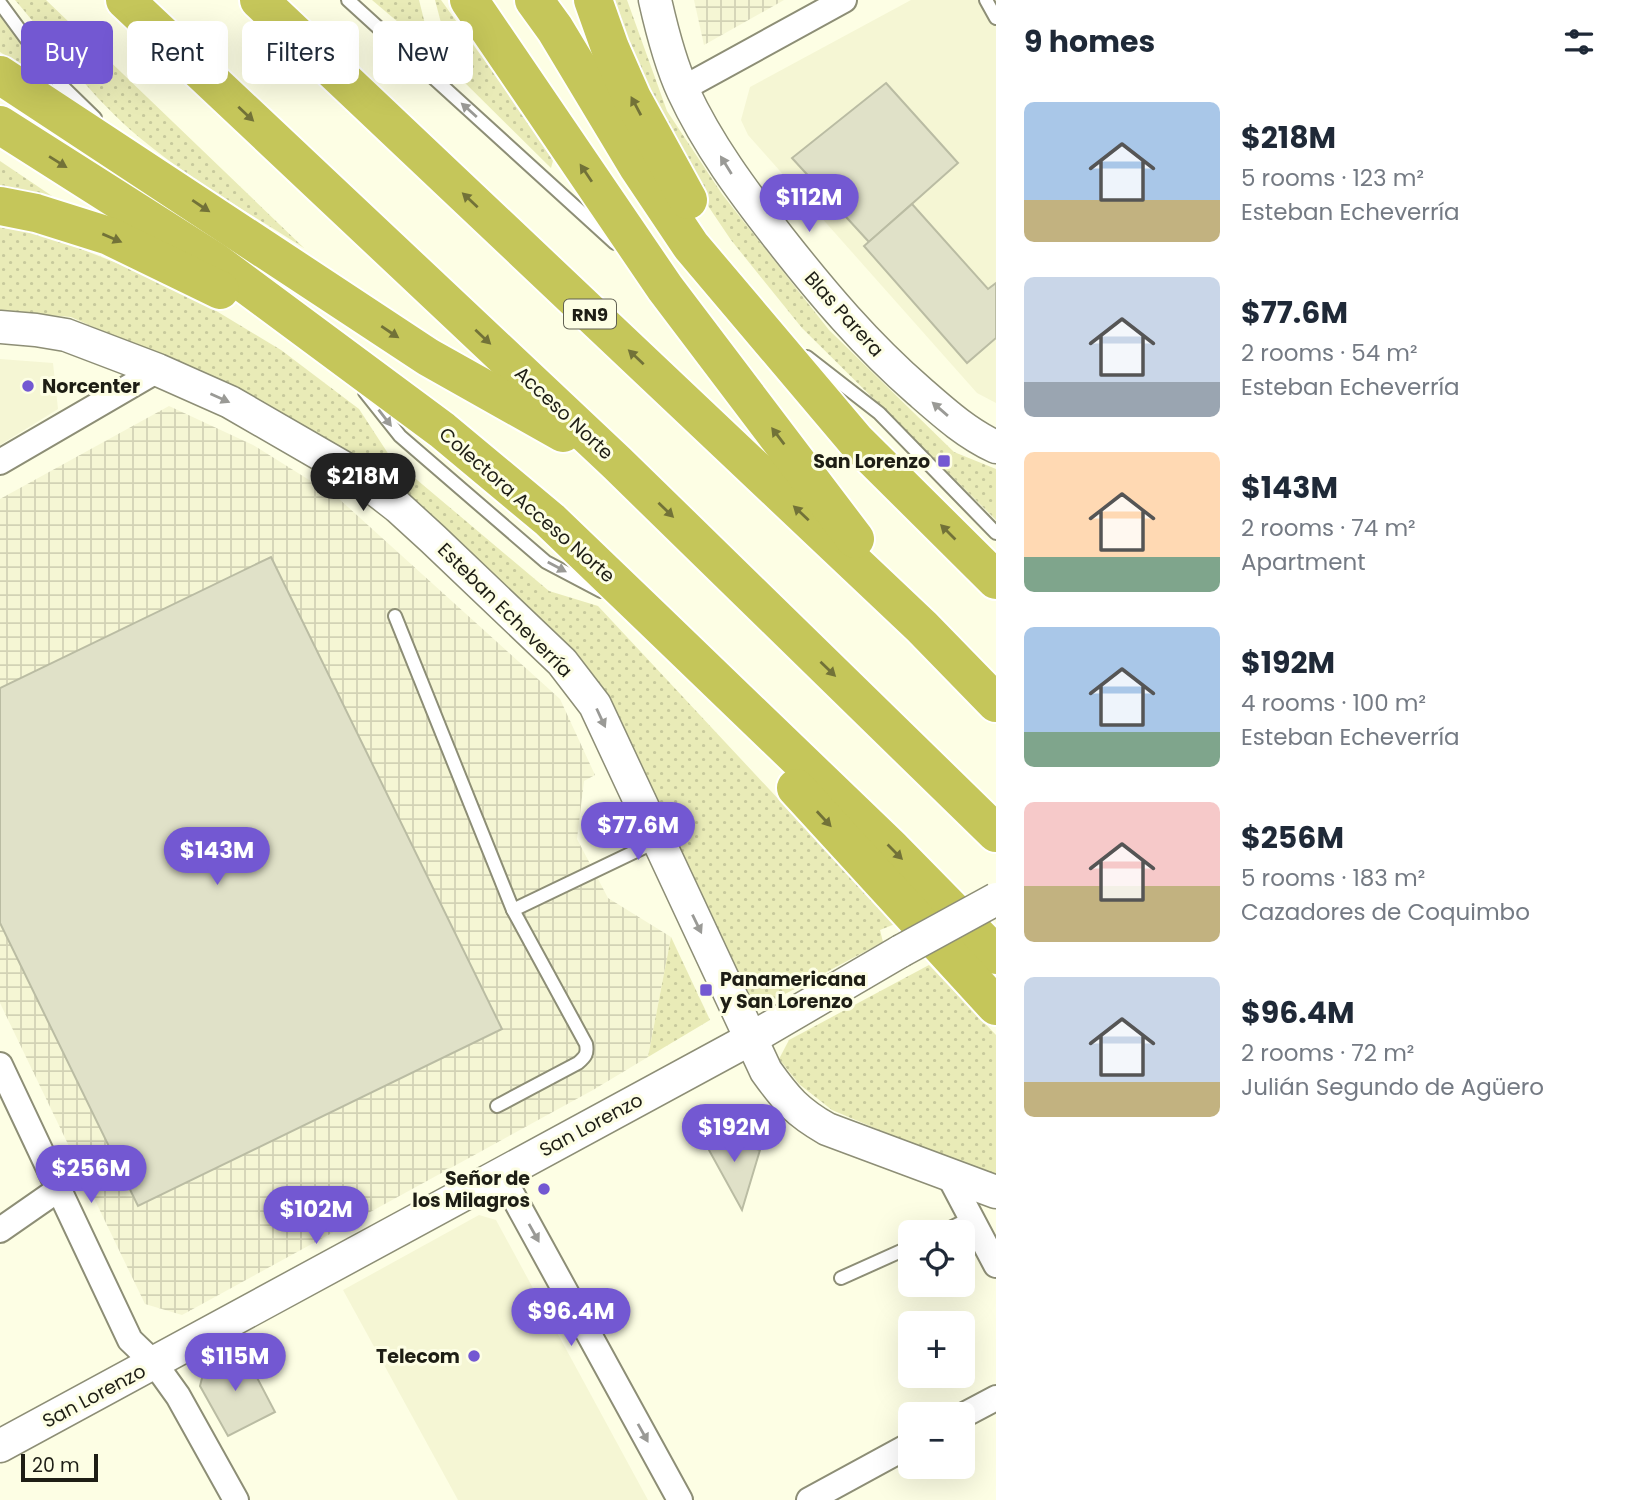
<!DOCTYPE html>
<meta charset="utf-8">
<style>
body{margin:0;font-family:Poppins,sans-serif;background:#f2f2f3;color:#1f2937;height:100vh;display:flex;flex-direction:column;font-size:26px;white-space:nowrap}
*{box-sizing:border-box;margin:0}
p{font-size:23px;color:#747a83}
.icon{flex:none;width:38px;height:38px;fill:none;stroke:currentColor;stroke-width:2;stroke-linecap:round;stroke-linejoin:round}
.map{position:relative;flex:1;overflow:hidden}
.panel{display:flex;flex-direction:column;background:#fff;width:630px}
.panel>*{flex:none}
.hud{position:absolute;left:21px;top:21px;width:665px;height:63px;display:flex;gap:14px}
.controls{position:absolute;left:898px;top:1220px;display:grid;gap:14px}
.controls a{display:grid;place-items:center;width:77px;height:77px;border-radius:10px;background:#fff;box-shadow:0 7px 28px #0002;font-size:35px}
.scale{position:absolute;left:21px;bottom:18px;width:77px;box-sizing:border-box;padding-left:7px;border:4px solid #1e1e15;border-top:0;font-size:19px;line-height:24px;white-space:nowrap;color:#1e1e15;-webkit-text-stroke:5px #fdfee4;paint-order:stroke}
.price{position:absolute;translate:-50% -60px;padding:0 16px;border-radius:24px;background:#7358d2;color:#fff;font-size:23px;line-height:46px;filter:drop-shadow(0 2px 4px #0008)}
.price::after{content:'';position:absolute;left:50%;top:42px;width:21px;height:16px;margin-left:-10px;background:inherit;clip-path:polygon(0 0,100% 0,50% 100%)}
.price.current{background:#222;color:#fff}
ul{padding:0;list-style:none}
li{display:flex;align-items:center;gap:21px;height:175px;padding:0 28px}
li span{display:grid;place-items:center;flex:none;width:196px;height:140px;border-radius:10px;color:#555}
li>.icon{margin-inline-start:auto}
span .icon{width:84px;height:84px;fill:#fffc;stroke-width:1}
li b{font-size:30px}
h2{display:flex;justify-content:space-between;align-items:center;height:84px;padding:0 28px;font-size:30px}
.pill{padding:0 24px;border-radius:10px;background:#fff;box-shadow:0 7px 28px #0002;font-size:24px;line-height:63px}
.pill.current{background:#7358d2;color:#fff}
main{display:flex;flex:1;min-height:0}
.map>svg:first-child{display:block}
.built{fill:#f5f6d4}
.industrial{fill:url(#industrial-grid)}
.green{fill:url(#green-dots)}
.building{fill:#e0e1c8;stroke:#babca3;stroke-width:2}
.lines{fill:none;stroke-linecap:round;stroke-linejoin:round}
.service-casing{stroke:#8d8e76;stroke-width:16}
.minor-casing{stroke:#8d8e76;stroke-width:28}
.tertiary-casing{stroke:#8d8e76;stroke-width:35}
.motorway-casing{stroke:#fff;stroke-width:42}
.service{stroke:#fff;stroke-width:12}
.minor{stroke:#fff;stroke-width:24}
.tertiary{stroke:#fff;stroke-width:32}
.motorway{stroke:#c5c65a;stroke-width:38}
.tertiary-bridge-casing{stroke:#8d8e76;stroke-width:35;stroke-linecap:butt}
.tertiary-bridge{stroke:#fff;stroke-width:32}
.oneway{fill:#727238}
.oneway2{fill:#9a9a96}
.poi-dot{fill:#7358d2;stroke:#fdfee4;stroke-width:2.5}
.labels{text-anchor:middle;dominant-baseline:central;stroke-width:6;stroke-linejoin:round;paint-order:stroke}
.shield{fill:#fdfee4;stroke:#616153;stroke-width:2}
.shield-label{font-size:18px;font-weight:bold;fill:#1e1e15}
.street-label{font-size:19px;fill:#1e1e15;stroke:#fdfee4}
.poi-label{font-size:19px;font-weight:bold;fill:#1e1e15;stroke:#fdfee4;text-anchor:end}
</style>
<main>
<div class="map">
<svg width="996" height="1500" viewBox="0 0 996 1500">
<defs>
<pattern id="industrial-grid" width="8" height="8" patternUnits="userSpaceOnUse" patternTransform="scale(1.75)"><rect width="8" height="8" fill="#f5f6d4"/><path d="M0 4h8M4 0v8" fill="none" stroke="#d2d2b5"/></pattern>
<pattern id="green-dots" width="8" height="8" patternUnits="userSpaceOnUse" patternTransform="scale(1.75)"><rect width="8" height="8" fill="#e9ebb7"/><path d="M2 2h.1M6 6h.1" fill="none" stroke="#c7c99c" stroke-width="1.8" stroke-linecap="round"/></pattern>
</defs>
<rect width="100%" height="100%" fill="#fdfee4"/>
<!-- built -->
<g class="built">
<path d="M 911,0 L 996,0 L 996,403 L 977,393 L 748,135 L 741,120 L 750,87 Z"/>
<path d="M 0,359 L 53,363 L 58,409 L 0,445 Z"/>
<path d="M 479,1215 L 496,1220 L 648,1500 L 458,1500 L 343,1290 Z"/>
</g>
<!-- industrial -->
<g class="industrial">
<path d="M 694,0 L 784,0 L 704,45 Z"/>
<path d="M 169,406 L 253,445 L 338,498 L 560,699 L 595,775 L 584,781 L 577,839 L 608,898 L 671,937 L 648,1057 L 593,1090 L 182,1315 L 145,1304 L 0,1003 L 0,499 Z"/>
</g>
<!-- green -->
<g class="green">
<path d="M 15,0 L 46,0 L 304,248 C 249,213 191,180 140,138 C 93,99 55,47 15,0 Z"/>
<path d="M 372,0 L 419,0 L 425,24 L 425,41 L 418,39 Z"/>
<path d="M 435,0 L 441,0 L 554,157 L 551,168 L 454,72 Z"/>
<path d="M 605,0 L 627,0 L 667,111 L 722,194 L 829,330 L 954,452 L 996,469 L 996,520 L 802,328 L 731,240 L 665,142 Z"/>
<path d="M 0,12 L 6,17 L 38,77 L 0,52 Z"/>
<path d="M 0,161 L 52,196 L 0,189 Z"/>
<path d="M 0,222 L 28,228 L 175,286 L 281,350 L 359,409 L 391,458 L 549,591 L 598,606 L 895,924 L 880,930 L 883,942 L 770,1002 L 741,991 L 600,694 L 248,396 L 71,317 L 0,311 Z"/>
<path d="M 671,937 L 710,1020 L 648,1057 Z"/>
<path d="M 929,965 L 996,1035 L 996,1175 L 936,1154 L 832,1110 L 799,1084 L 779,1059 L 789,1040 Z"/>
</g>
<!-- building -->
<g class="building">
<path d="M 886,83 L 958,163 L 869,242 L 792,158 Z"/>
<path d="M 912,204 L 988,289 L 996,283 L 996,338 L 967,363 L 864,246 Z"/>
<path d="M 271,557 L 502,1029 L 138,1206 L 0,923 L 0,688 Z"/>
<path d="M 699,1132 L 760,1150 L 742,1210 Z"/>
<path d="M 242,1349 L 275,1412 L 228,1436 L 200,1386 L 204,1370 Z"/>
</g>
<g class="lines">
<defs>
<g id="service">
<path d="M 348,0 L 615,243"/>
<path d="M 986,0 L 996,18"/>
<path d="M 0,3 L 58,82 L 95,118"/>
<path d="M 807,357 L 879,413 L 996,533"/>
<path d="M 365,392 L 400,436 L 546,562 L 601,591"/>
<path d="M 395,616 L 513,910 L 657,841"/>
<path d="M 497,1106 L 578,1063 C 585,1057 588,1054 586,1044 L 513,910"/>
<path d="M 942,1232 L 971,1218"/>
<path d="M 841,1278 L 910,1247"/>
</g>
<g id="minor">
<path d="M 682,89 L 844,0"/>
<path d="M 0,462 L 158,370"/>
<path d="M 0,1065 L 130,1340 L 155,1364 L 178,1396 L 236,1500"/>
<path d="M 501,1174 L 680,1500"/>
<path d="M 948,1174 L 996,1265"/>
<path d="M 0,1230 L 59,1189"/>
<path d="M 962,1416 L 996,1398"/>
<path d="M 809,1500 L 910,1445"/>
</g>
<g id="tertiary">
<path d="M 655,0 C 662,31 670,63 683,91 C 708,145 743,192 779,238 C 822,293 866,345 919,391 C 943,412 966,433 996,447"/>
<path d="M 0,327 L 36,330 L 66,335 L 158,370 L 230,402 L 358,476 L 398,507 L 433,539 L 562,662 L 595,705 L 766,1071 C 786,1099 797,1112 827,1129 L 996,1192"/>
<path d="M 0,1446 L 752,1038 L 901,951"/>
</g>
<g id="motorway">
<path d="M 125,0 L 617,463 L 996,833"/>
<path d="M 259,0 L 922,627 L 996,703"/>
<path d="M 469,0 L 665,288 L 855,539"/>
<path d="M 534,0 L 555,29 L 638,167 L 691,246 L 856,441 L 996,580"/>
<path d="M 593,0 L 610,48 L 632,98 L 688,200"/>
<path d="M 0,75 L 428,357 L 563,433"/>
<path d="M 0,125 L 214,261 L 442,430 L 550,520 L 652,618 L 892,849 L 996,955"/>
<path d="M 0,206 L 36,213 L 109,236 L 220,290"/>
<path d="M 796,788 L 996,1006"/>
</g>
</defs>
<!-- service casing -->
<use href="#service" class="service-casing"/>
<!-- minor casing -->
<use href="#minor" class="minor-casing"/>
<!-- tertiary casing -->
<use href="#tertiary" class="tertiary-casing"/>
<!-- motorway casing -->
<use href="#motorway" class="motorway-casing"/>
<!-- service -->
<use href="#service" class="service"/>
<!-- minor -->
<use href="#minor" class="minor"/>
<!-- tertiary -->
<use href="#tertiary" class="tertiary"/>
<!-- motorway -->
<use href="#motorway" class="motorway"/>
<defs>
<path id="tertiary-bridge" d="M 901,951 L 996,899"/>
</defs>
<!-- tertiary-bridge casing -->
<use href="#tertiary-bridge" class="tertiary-bridge-casing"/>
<!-- tertiary-bridge -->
<use href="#tertiary-bridge" class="tertiary-bridge"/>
</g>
<!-- one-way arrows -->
<defs><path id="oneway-solid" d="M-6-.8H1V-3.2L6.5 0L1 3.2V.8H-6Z" transform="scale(1.75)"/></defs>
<g class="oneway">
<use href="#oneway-solid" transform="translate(636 106) rotate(-118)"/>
<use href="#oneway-solid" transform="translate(246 114) rotate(43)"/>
<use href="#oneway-solid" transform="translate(58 162) rotate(32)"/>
<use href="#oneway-solid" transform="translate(586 173) rotate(-124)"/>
<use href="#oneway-solid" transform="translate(470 200) rotate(-137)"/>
<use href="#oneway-solid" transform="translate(201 206) rotate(34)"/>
<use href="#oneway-solid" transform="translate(112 238) rotate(23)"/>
<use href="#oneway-solid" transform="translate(390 332) rotate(34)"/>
<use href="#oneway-solid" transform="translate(483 337) rotate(43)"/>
<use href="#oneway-solid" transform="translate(636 357) rotate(-137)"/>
<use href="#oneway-solid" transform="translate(778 436) rotate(-127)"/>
<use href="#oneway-solid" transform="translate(666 510) rotate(44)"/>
<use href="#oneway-solid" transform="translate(801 513) rotate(-137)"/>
<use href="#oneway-solid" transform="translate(948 532) rotate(-135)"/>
<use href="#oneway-solid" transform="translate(828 669) rotate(44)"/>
<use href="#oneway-solid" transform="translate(824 819) rotate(47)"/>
<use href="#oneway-solid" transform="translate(895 852) rotate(45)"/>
</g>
<g class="oneway2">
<use href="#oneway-solid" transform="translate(469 110) rotate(-138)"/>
<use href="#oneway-solid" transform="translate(726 165) rotate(-122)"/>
<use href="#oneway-solid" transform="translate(220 398) rotate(24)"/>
<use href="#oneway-solid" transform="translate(940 409) rotate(-139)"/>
<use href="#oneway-solid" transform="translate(385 418) rotate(52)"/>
<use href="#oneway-solid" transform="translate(557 567) rotate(28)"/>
<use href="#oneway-solid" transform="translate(601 718) rotate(65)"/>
<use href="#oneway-solid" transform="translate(697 924) rotate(64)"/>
<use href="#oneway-solid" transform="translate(534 1233) rotate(61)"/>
<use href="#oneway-solid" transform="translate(643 1433) rotate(61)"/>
</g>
<!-- markers -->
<g class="poi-dot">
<circle cx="28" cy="386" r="7"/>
<rect x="937" y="454" width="14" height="14" rx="3.5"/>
<rect x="699" y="983" width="14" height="14" rx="3.5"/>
<circle cx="544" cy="1189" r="7"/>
<circle cx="474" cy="1356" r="7"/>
</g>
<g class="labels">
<!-- shield labels -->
<rect class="shield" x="564" y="299.5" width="52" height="29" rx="5"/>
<g class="shield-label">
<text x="590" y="314">RN9</text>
</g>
<!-- street labels -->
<g class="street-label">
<text transform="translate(844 314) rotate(48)">Blas Parera</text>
<text transform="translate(564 413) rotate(43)">Acceso Norte</text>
<text transform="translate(527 505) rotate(41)">Colectora Acceso Norte</text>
<text transform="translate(505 610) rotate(45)">Esteban Echeverría</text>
<text transform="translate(591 1125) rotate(-28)">San Lorenzo</text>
<text transform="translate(94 1396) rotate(-28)">San Lorenzo</text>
</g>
<!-- poi labels -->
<g class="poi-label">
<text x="42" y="386" text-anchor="start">Norcenter</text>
<text x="930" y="461">San Lorenzo</text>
<text x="720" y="979" text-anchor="start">Panamericana<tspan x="720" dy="22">y San Lorenzo</tspan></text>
<text x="530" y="1178">Señor de<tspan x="530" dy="22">los Milagros</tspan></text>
<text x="460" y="1356">Telecom</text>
</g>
</g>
</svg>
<div class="controls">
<a><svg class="icon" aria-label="locate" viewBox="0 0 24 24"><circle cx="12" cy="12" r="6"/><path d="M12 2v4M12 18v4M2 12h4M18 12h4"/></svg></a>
<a>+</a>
<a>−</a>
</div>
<div class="scale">20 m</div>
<b class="price" style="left:809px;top:234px">$112M</b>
<b class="price current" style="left:363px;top:513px">$218M</b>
<b class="price" style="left:638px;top:862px">$77.6M</b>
<b class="price" style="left:217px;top:887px">$143M</b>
<b class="price" style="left:734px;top:1164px">$192M</b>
<b class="price" style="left:91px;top:1205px">$256M</b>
<b class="price" style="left:316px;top:1246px">$102M</b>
<b class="price" style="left:571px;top:1348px">$96.4M</b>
<b class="price" style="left:235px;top:1393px">$115M</b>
<div class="hud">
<a class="pill current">Buy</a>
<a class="pill">Rent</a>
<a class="pill">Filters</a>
<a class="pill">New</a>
</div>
</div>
<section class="panel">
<h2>9 homes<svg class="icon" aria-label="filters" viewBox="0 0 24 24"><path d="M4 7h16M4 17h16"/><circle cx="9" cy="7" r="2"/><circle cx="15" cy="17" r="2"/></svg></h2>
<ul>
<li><span style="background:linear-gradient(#a9c7e8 70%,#c2b280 0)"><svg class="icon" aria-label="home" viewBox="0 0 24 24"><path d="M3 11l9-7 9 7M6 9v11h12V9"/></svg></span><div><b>$218M</b><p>5 rooms · 123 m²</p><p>Esteban Echeverría</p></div></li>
<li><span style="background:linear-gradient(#c9d6e8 75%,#9aa5b1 0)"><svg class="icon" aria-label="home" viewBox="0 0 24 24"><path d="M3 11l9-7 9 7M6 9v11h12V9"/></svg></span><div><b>$77.6M</b><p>2 rooms · 54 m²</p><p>Esteban Echeverría</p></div></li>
<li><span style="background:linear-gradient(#ffd9b3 75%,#7fa58c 0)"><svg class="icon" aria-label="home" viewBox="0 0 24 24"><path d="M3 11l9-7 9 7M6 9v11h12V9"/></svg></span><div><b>$143M</b><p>2 rooms · 74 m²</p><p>Apartment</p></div></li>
<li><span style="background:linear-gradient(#a9c7e8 75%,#7fa58c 0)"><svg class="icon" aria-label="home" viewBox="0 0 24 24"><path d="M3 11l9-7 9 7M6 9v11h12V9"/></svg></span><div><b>$192M</b><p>4 rooms · 100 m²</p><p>Esteban Echeverría</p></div></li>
<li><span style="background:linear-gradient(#f6c9c9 60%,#c2b280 0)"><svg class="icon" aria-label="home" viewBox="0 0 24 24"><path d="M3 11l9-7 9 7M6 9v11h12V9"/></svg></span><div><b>$256M</b><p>5 rooms · 183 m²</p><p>Cazadores de Coquimbo</p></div></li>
<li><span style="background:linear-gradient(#c9d6e8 75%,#c2b280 0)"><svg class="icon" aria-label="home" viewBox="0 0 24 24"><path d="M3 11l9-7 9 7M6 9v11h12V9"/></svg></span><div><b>$96.4M</b><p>2 rooms · 72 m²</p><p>Julián Segundo de Agüero</p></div></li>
</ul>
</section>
</main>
